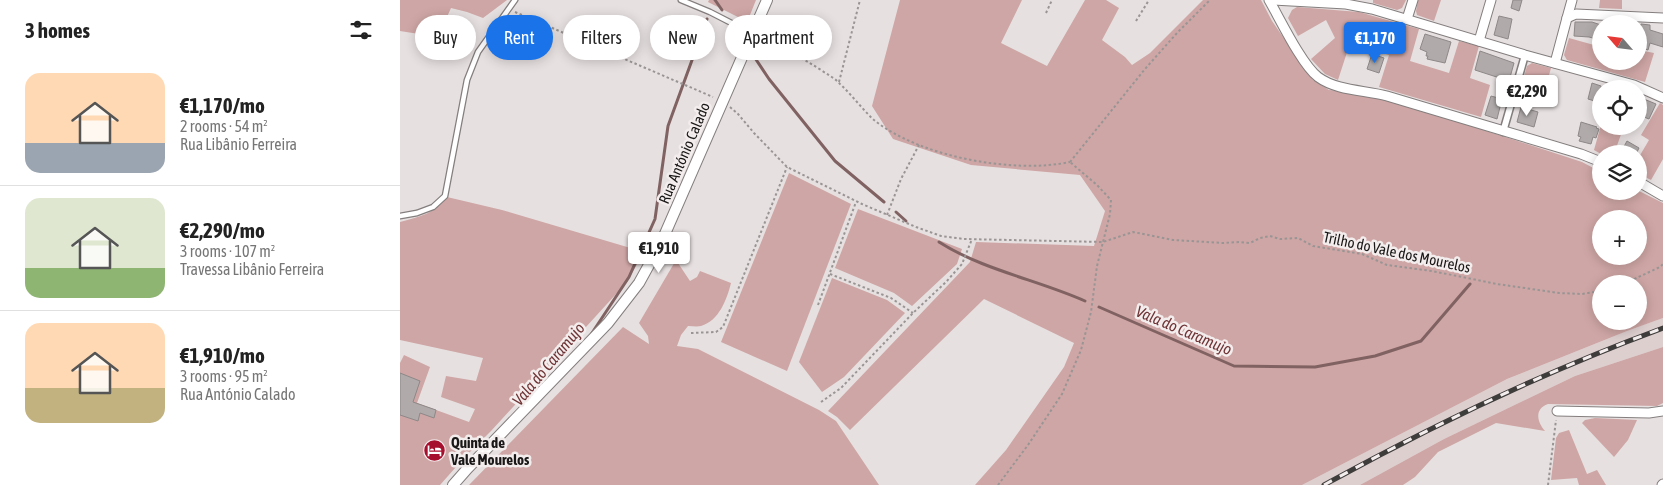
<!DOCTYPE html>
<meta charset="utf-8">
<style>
body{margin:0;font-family:"Asap Condensed",sans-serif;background:#f2f2f2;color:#222;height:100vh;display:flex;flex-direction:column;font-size:19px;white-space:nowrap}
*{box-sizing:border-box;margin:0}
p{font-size:16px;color:#767676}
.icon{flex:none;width:28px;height:28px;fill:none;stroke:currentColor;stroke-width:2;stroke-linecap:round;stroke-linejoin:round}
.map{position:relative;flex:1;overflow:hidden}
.details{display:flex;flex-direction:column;background:#fff;width:400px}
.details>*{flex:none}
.banner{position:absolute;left:15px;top:15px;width:475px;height:45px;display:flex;gap:10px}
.needle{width:32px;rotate:298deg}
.tools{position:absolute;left:1192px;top:15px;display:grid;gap:10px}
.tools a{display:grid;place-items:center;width:55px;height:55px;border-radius:50%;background:#fff;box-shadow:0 2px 12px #0003;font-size:25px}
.price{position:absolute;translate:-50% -42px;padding:0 11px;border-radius:5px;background:#fff;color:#222;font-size:16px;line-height:32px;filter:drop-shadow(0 1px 2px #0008)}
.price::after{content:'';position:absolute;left:50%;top:30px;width:15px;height:11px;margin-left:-8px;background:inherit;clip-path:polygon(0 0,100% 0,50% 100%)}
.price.active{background:#1a73e8;color:#fff}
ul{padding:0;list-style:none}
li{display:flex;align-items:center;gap:15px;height:125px;padding:0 25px}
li+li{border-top:1px solid #e0e0e0}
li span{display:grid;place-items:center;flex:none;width:140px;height:100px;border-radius:15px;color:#555}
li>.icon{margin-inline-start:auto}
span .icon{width:60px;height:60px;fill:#fffc;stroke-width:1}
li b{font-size:21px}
h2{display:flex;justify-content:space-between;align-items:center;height:60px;padding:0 25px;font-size:21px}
.chip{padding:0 18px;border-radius:22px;background:#fff;box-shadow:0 2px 12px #0003;font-size:18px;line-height:45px}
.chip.active{background:#1a73e8;color:#fff}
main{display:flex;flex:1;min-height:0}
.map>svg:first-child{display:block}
.built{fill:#decfcf}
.green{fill:#cea6a5;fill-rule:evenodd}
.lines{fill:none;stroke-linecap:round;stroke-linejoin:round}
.stream{stroke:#816262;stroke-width:3}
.building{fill:#b0aaaa;stroke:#8e8888}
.service-casing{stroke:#847e7e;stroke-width:7}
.pedestrian-casing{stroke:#847e7e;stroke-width:9}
.minor-casing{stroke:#847e7e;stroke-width:11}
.tertiary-casing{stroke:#847e7e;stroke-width:12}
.path{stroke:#9a9595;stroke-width:2;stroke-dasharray:2.5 2.5;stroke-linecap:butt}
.service{stroke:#fff;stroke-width:4.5}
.pedestrian{stroke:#fff;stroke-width:6}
.minor{stroke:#fff;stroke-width:9}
.tertiary{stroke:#fff;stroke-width:10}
.rail-casing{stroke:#3f3c3c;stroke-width:5}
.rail{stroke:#f4eded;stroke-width:3;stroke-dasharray:9;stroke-linecap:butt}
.labels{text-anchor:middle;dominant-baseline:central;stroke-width:5;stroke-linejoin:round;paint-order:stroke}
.street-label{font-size:15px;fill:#191717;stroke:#f4eded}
.poi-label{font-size:15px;font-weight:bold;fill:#191717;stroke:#f4eded;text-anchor:start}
.water-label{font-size:16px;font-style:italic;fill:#6f3436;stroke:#f4eded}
</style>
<main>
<section class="details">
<h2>3 homes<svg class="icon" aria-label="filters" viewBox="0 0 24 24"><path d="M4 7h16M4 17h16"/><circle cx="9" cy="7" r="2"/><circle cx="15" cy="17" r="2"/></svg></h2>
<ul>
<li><span style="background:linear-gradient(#ffd9b3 70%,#9aa5b1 0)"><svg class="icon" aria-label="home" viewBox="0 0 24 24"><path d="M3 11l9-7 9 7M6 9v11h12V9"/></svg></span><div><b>€1,170/mo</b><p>2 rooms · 54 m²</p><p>Rua Libânio Ferreira</p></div></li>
<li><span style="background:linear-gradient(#dfe7d0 70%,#8fb573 0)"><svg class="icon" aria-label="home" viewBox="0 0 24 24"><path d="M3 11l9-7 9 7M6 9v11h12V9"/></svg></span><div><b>€2,290/mo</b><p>3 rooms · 107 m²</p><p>Travessa Libânio Ferreira</p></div></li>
<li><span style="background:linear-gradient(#ffd9b3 65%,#c2b280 0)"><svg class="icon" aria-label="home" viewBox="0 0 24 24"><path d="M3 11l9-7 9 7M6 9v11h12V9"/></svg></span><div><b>€1,910/mo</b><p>3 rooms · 95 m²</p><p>Rua António Calado</p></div></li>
</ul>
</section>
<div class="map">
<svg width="1263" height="485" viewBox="0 0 1263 485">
<rect width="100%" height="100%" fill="#e7e0e0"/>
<!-- built -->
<path class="built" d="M 1263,318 L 1263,347 L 1175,376 L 1044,439 L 960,485 L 902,485 L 1105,380 L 1227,331 Z"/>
<!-- green -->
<g class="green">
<path d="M 0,0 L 107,0 L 83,18 L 67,12 L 51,8 L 38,37 L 0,31 Z"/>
<path d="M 309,0 L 356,0 L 350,15 L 344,20 L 308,2 Z"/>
<path d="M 500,0 L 622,0 L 601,43 L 647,66 L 685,0 L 706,0 L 719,8 L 702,40 L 725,57 L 732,65 L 750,53 L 803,0 L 861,0 L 872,21 L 913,80 L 929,90 L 955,92 L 1038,115 L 1182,162 L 1201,172 L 1201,191 L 1239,191 L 1263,203 L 1263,318 L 1227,331 L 1107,379 L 902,485 L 575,485 L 606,450 L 664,367 L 674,343 L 584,299 L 450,430 L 437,417 L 428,411 L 570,262 L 576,242 L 694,246 L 705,211 L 680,175 L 571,165 L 493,139 L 472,106 ZM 1201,219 L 1239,219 L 1239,256 L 1201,256 ZM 1201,284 L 1239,284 L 1239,321 L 1201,321 Z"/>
<path d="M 973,0 L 1006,0 L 1002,8 L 997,10 L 973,3 Z"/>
<path d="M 1018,0 L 1041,0 L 1034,21 L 1017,15 L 1016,11 Z"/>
<path d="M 1200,0 L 1222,0 L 1222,9 L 1199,8 Z"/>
<path d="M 897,7 L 959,12 L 1019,29 L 1010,61 L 1049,73 L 1059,41 L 1079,46 L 1070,78 L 1090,85 L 1081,117 L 979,87 L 989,55 L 950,43 L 938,80 L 925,74 L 911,59 L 935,38 L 926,20 L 898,36 L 888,18 L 892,10 Z"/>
<path d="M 1169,38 L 1201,47 L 1201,61 L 1239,61 L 1239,50 L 1254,53 L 1245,82 L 1167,60 L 1164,55 Z"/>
<path d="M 1132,63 L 1151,68 L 1142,100 L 1119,93 L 1127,66 Z"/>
<path d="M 1260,103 L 1263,105 L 1263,159 L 1251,180 L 1239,174 L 1239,157 L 1249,140 L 1241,135 Z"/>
<path d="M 1201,125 L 1201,126 L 1224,126 L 1214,154 L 1201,154 L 1194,150 Z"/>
<path d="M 389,173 L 451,204 L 387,371 L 321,342 Z"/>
<path d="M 47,197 L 102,210 L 244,252 L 227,282 L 91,431 L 66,456 L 60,455 L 55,462 L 56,467 L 40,485 L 0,485 L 0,363 L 4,355 L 30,367 L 17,403 L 69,422 L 75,409 L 41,397 L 46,376 L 76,381 L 83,358 L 0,340 L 0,222 C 21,216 34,214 47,197 Z"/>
<path d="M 458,209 L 562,249 L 557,264 L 512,306 L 494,293 L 435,268 Z"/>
<path d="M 276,260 L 290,281 L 297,277 L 300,271 L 331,283 C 327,299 319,321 301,326 C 297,327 292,326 288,326 L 281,335 L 277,346 L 298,349 L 419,410 L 436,421 L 479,485 L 69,485 L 223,327 L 249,344 L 248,336 L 239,323 Z"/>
<path d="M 432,278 L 487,300 L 505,313 L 444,377 L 422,392 L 399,362 Z"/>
<path d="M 1263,347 L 1263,403 L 1257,406 L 1148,404 C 1134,409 1137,422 1145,431 L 1096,423 L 1038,452 L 1015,477 L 1003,485 L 960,485 L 1044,439 L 1175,376 Z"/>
<path d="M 1195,418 L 1237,420 L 1228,440 L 1214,457 L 1182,423 L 1185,420 Z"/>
<path d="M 1169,430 L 1187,474 L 1197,470 L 1206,485 L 1179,485 L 1177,478 L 1151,480 L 1156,438 L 1159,433 Z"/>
</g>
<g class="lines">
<!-- stream -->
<g class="stream">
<path d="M 315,0 L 322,10"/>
<path d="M 338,34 L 341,38"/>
<path d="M 353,55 L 369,79 L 435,161 L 484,202"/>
<path d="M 496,212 L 506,221"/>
<path d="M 539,242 C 583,270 638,280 685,301"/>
<path d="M 699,307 L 834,366 L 915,367 L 975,356 L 1021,341 L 1070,284"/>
<path d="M 192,333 L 229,277 L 255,219 L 268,126 L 307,19"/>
</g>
</g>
<!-- building -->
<g class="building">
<path d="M 1113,0 L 1122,0 L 1119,11 L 1111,8 Z"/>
<path d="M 1099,16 L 1112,19 L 1108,39 L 1094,35 Z"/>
<path d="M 1175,22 L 1192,22 L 1201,25 L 1200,40 L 1189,37 L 1174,36 Z"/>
<path d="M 1241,24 L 1250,25 L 1250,30 L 1263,34 L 1263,47 L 1250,43 L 1248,50 L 1239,47 L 1239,34 Z"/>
<path d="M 1025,34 L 1051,42 L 1045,63 L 1027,59 L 1028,56 L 1026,56 L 1027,52 L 1020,49 Z"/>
<path d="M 1080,51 L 1114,63 L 1109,81 L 1075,70 Z"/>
<path d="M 972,54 L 984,58 L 979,73 L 967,69 Z"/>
<path d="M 1192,83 L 1201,86 L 1201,103 L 1188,99 Z"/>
<path d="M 1091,96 L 1102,99 L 1097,119 L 1085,115 Z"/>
<path d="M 1239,97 L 1256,104 L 1249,119 L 1239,115 Z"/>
<path d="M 1121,107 L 1138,112 L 1134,127 L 1117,122 Z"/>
<path d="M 1181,122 L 1197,127 L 1196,128 L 1199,129 L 1196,138 L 1193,137 L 1191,144 L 1179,141 L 1181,137 L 1178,136 Z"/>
<path d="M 1227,141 L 1239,148 L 1236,154 L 1220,154 Z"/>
<path d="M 0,373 L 20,381 L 13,402 L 36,410 L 34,418 L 20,413 L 18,421 L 0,415 Z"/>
</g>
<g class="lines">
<defs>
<g id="service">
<path d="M 281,0 L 310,12 L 351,33"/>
<path d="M 0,216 L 17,213 L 33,207 L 45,196 L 67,80 L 78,52 L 115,0"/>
<path d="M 53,456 L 68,468"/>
</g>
<path id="pedestrian" d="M 1103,132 L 1125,55"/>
<g id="minor">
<path d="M 869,0 C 880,19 902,65 918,77 C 937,91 965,90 987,96 C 1052,115 1116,135 1181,154 L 1201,162"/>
<path d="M 873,0 L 946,4 L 972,9 L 1125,55 L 1234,85 L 1263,98"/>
<path d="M 1167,18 L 1172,0"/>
<path d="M 1007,19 L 1013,0"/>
<path d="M 1079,41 L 1091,0"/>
<path d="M 1155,63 L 1167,18 L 1176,14 L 1263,18"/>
<path d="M 1239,182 L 1263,196"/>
<path d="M 1157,411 L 1249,413 L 1263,411"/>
<path d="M 1262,485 L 1263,484"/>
</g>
<path id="tertiary" d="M 53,485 L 68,468 L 208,323 L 239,283 L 261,243 L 367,0"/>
</defs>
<!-- service casing -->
<use href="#service" class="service-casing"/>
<!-- pedestrian casing -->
<use href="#pedestrian" class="pedestrian-casing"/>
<!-- minor casing -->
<use href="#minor" class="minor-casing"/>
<!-- tertiary casing -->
<use href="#tertiary" class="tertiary-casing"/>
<!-- path -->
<g class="path">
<path d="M 115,12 L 313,97"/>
<path d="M 646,13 L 652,0"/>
<path d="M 736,21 L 749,0"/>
<path d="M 361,38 C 383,48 401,57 421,70 C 428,75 435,78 440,84 C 452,95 462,109 474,120 C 520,157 614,174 670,162"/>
<path d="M 439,82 L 460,0"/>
<path d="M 330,107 L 338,114 L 354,133 L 387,167 L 462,204 L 516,227 L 541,236 L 564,239 L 703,242 L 733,232 L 773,240 L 823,243 L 839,242 L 850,243 L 860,238 L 870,236 L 880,239 L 898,238 L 913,246 L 962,254 L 987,265 L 1032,271 L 1097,284 L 1159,293 L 1182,294 L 1194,292 L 1201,289"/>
<path d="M 670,162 L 745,69 L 777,33 L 810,0"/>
<path d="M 487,215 L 501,179 L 519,145"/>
<path d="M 430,274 L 491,298 L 513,313"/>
<path d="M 1220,284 L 1230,281 L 1260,267 L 1263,264"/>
<path d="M 418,305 L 456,202"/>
<path d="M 291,333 L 316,332 L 323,327 L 387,167"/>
<path d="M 421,402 L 441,388 L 513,313 L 546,282 L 562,264 L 572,239"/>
<path d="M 598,485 L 628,445 L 662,394 L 681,350 L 691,312 L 697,266 L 710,214 L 711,200 L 697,185 L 670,162"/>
<path d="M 1148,485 L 1156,420"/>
</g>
<!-- service -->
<use href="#service" class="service"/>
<!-- pedestrian -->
<use href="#pedestrian" class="pedestrian"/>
<!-- minor -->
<use href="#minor" class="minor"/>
<!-- tertiary -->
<use href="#tertiary" class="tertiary"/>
<defs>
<path id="rail" d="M 924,485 C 1033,425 1146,371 1263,328"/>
</defs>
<!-- rail casing -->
<use href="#rail" class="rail-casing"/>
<!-- rail -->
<use href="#rail" class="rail"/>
</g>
<!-- icons -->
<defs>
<symbol id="hotel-disc" viewBox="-11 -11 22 22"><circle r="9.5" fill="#a70f2e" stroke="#f4eded"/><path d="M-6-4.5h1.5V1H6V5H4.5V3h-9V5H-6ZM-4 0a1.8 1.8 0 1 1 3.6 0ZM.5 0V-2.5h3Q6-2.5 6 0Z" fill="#fff"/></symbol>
</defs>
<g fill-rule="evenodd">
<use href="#hotel-disc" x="22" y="438" width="25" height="25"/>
</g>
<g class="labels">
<!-- street labels -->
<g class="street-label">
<text transform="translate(284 153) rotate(-67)">Rua António Calado</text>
<text transform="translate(997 252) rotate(12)">Trilho do Vale dos Mourelos</text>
</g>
<!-- poi labels -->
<g class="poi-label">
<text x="51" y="442">Quinta de<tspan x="51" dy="17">Vale Mourelos</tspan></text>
</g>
<!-- water labels -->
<g class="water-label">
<text transform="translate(784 330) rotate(23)">Vala do Caramujo</text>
<text transform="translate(148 364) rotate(-50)">Vala do Caramujo</text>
</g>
</g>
</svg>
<div class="tools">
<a><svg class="needle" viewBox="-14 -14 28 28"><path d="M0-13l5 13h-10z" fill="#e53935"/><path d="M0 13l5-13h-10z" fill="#767676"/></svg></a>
<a><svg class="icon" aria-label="locate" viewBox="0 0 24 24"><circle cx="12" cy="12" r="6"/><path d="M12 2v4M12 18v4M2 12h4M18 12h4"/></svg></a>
<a><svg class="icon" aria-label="layers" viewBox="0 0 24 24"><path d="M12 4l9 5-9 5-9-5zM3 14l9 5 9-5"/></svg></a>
<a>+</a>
<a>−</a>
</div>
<b class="price active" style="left:975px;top:64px">€1,170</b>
<b class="price" style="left:1127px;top:117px">€2,290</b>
<b class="price" style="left:259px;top:274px">€1,910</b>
<div class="banner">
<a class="chip">Buy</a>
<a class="chip active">Rent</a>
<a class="chip">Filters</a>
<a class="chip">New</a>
<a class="chip">Apartment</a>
</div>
</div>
</main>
